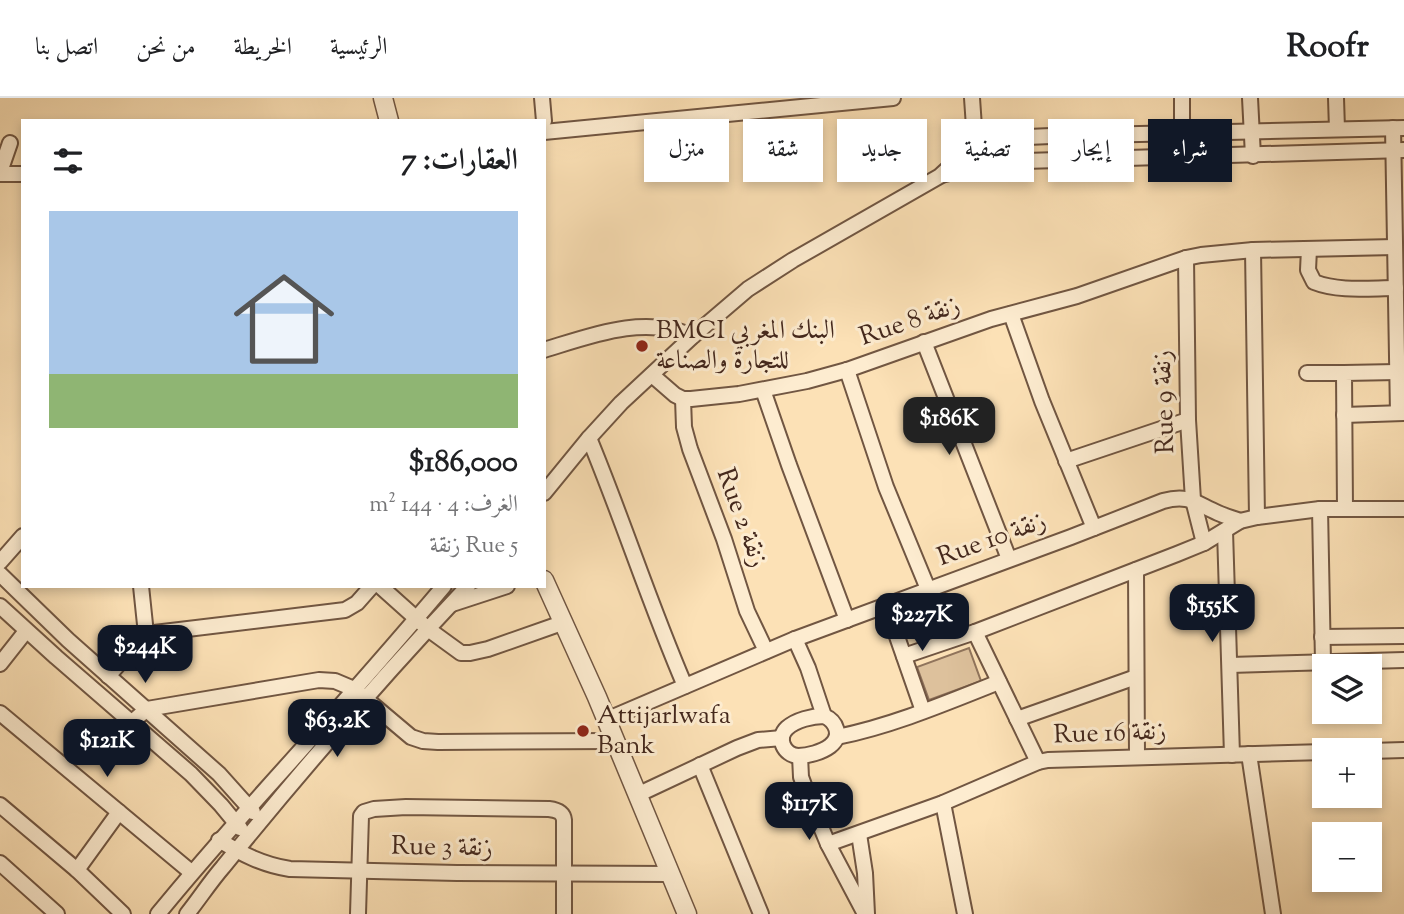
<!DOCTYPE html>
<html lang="ar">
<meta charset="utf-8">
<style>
body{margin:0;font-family:"Sorts Mill Goudy",Amiri,serif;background:#f2f2f2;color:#202124;direction:rtl;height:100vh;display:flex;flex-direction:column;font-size:26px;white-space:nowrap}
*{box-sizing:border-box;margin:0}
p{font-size:23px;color:#757577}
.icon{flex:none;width:38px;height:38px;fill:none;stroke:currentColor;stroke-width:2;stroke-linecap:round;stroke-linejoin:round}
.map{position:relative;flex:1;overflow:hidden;direction:ltr}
.sheet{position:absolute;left:21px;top:21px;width:525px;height:469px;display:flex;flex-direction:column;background:#fff;border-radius:0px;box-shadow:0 4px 10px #0003;direction:rtl}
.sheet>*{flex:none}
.hud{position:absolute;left:567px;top:21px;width:665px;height:63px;direction:rtl;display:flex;gap:14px}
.buttons{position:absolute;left:1312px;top:556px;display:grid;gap:14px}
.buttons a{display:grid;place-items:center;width:70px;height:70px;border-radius:0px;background:#fff;box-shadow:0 4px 10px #0003;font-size:35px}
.price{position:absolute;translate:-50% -60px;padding:0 16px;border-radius:14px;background:#111827;color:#fff;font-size:23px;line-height:46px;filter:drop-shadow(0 2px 4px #0008)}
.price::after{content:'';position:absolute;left:50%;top:42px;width:21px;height:16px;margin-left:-10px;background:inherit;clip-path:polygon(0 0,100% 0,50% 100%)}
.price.on{background:#222;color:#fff}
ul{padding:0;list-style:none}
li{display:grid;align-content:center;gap:14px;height:371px;padding:0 28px}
li span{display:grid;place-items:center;height:217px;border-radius:0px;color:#555}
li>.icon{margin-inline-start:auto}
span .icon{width:126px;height:126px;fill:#fffc;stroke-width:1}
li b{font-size:30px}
h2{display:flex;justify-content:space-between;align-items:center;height:84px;padding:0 28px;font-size:30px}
.chip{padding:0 24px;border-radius:0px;background:#fff;box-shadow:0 4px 10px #0003;font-size:24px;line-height:63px}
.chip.on{background:#111827;color:#fff}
header{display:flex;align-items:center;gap:42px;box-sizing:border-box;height:98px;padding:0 35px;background:#fff;border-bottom:2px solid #e0e0e0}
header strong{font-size:33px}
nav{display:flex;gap:38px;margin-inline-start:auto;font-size:24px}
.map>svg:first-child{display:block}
.green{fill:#ddc19c;stroke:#90745c;stroke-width:2}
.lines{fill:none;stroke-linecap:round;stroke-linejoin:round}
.minor-casing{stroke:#715642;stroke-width:18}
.tertiary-casing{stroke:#715642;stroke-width:21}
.minor{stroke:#fdecd0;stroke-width:14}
.tertiary{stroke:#fdecd0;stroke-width:18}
.poi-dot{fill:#8f2418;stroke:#fdecd0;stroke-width:2.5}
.labels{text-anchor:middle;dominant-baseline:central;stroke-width:6;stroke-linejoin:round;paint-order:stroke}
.street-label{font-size:26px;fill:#43271c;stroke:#fdecd0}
.poi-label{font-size:26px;fill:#43271c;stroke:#fdecd0;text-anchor:start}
</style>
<header>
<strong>Roofr</strong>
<nav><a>الرئيسية</a><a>الخريطة</a><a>من نحن</a><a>اتصل بنا</a></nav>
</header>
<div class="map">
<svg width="1404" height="816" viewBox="0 0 1404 816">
<rect width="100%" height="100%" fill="#fce1b6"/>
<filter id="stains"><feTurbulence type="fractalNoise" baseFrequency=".00286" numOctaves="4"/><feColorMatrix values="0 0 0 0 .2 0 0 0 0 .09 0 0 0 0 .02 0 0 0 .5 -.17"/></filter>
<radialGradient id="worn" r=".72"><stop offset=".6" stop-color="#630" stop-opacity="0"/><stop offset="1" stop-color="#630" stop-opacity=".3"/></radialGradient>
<!-- green -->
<path class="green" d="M 969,550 L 981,583 L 929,602 L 917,569 Z"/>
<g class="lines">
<defs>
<g id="minor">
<path d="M 542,0 L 544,23"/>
<path d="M 972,0 L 974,29 L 979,55"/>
<path d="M 1250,0 L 1253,58"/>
<path d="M 1336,0 L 1337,31"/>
<path d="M 1393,30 L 1398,315"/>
<path d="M 544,34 L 893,0"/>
<path d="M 1182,34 L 1182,0"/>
<path d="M 0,74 L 10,45"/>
<path d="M 0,76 L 23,76"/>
<path d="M 945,76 L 993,64 L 1404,52"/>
<path d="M 1309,151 L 1308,172 L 1314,184 C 1339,194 1370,190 1396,190"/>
<path d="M 1253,152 L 1257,419"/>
<path d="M 1186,160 L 1188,322 L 1193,402 L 1204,445"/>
<path d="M 1011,216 L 1042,303 L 1094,430"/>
<path d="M 924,244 L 1009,461"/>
<path d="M 544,252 C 593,237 643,217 693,238"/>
<path d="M 847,272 L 886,389 L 928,491"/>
<path d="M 1307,275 L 1344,275"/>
<path d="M 652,277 L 675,297 L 683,301 L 691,301 L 739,296 L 807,283 L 847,272 L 991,221 L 1077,198 L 1186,160 L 1201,157 L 1253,152 L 1395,149"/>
<path d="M 763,292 L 789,367 L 847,522"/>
<path d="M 683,301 L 684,329 L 690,351 L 724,441 L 747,513 L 766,553"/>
<path d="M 1344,317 L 1404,315"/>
<path d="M 589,340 C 623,422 650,507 685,588"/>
<path d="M 1066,363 L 1188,322"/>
<path d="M 544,395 L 589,340 L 621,305 L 693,238 L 748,191 L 793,162 L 940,78 L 976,45 L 1006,40 L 1051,38 L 1404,30"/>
<path d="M 1320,411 L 1323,564"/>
<path d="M 1345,411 L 1344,275 L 1397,274"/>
<path d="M 1225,433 L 1232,657"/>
<path d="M 0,464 L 23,438"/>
<path d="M 1136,472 L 1137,659"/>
<path d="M 0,476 L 68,542 L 219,676 L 253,714"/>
<path d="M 141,488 L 146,536"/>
<path d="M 380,488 L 428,531 L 461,555 L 470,555 L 488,551 L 562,525"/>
<path d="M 452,506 L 507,488"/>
<path d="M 886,507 L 923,613"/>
<path d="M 0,508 L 56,559 L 191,676 L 221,707 L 240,730"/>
<path d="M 975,534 L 1038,664"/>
<path d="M 146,536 L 345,512 L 357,505 L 372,488"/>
<path d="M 1322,539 L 1404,538"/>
<path d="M 795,541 L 808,570 L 824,618"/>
<path d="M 904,558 L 975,534 L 1177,456 L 1204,445 L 1240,423 L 1257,419 L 1320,411 L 1404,411"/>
<path d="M 0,566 L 26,533"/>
<path d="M 1230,567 L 1404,562"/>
<path d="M 108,578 L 146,536"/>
<path d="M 0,615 L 191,774"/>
<path d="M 824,618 C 836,623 843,638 830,648 C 822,654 808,658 798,658 C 784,657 776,640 787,630 C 796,622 812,618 824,618 Z"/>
<path d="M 1017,621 L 1136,579"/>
<path d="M 606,622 L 795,541 L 1071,439 L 1163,403 C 1189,396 1195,405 1218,415 C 1225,418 1232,420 1240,423"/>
<path d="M 131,625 L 147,611 L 319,582 L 335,583 L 354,591 L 411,639 L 423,643 L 438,644 L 615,643"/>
<path d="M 837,639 C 892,628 946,605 999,584"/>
<path d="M 1370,653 L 1404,652"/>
<path d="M 1249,656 L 1273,816"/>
<path d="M 800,658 L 801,679 L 807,695 L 828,746 L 865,816"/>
<path d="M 700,667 L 761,816"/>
<path d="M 637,697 L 737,650 L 758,642 L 782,640"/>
<path d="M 943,705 L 965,816"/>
<path d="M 0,707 L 77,772 L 123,816"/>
<path d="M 859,736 L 865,775 L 867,816"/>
<path d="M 219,742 C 242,756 263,767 290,771 L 457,775 L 670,776"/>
<path d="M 828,746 L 943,705 L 1038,664 L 1048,662 L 1325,654"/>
<path d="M 0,765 L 57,816"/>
<path d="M 77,772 L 119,714"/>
<path d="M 158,816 C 201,763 246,713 292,662 C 343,605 394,547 444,488"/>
<path d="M 187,816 C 199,801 210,784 223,769 C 301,673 383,578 468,488"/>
<path d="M 358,816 L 361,718 L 364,714 L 374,711 L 406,709 L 549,711 C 557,712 563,714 564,722 L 564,816"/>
</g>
<g id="tertiary">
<path d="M 383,0 L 389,23"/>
<path d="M 544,482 L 597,599 L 687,816"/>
</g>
</defs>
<!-- minor casing -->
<use href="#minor" class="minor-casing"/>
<!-- tertiary casing -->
<use href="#tertiary" class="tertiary-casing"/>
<!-- minor -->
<use href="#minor" class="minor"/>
<!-- tertiary -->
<use href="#tertiary" class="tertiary"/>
</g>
<!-- markers -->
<g class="poi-dot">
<circle cx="642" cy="248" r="7"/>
<circle cx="583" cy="633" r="7"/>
</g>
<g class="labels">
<!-- street labels -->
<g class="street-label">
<text transform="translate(910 224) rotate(-19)">Rue 8 زنقة</text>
<text transform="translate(1165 304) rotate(-92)">Rue 9 زنقة</text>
<text transform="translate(741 420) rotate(70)">Rue 2 زنقة</text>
<text transform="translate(992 442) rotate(-20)">Rue 10 زنقة</text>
<text transform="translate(1110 636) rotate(-2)">Rue 16 زنقة</text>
<text transform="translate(442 750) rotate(1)">Rue 3 زنقة</text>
</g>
<!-- poi labels -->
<g class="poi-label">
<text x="656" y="233">BMCI البنك المغربي<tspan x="656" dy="30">للتجارة والصناعة</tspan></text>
<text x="597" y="618">Attijarlwafa<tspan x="597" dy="30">Bank</tspan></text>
</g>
</g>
<rect width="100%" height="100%" filter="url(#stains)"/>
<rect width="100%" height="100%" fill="url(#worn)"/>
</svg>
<div class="buttons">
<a><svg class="icon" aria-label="layers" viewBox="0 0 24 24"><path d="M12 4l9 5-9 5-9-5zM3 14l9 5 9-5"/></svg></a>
<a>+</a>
<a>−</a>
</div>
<b class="price on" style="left:949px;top:359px">$186K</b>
<b class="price" style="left:1212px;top:546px">$155K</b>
<b class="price" style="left:922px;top:555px">$227K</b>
<b class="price" style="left:145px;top:587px">$244K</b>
<b class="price" style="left:337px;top:661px">$63.2K</b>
<b class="price" style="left:107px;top:681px">$121K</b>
<b class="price" style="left:809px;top:744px">$117K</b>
<div class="hud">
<a class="chip on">شراء</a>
<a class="chip">إيجار</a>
<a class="chip">تصفية</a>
<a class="chip">جديد</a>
<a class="chip">شقة</a>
<a class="chip">منزل</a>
</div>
<section class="sheet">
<h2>العقارات: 7<svg class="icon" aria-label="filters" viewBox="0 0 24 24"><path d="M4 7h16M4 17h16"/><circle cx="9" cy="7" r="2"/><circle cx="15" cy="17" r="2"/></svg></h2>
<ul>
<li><span style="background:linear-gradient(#a9c7e8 75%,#8fb573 0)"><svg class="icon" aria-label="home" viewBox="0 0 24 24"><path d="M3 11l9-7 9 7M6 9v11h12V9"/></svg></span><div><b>$186,000</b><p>الغرف: 4 · 144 m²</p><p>Rue 5 زنقة</p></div></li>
</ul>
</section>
</div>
